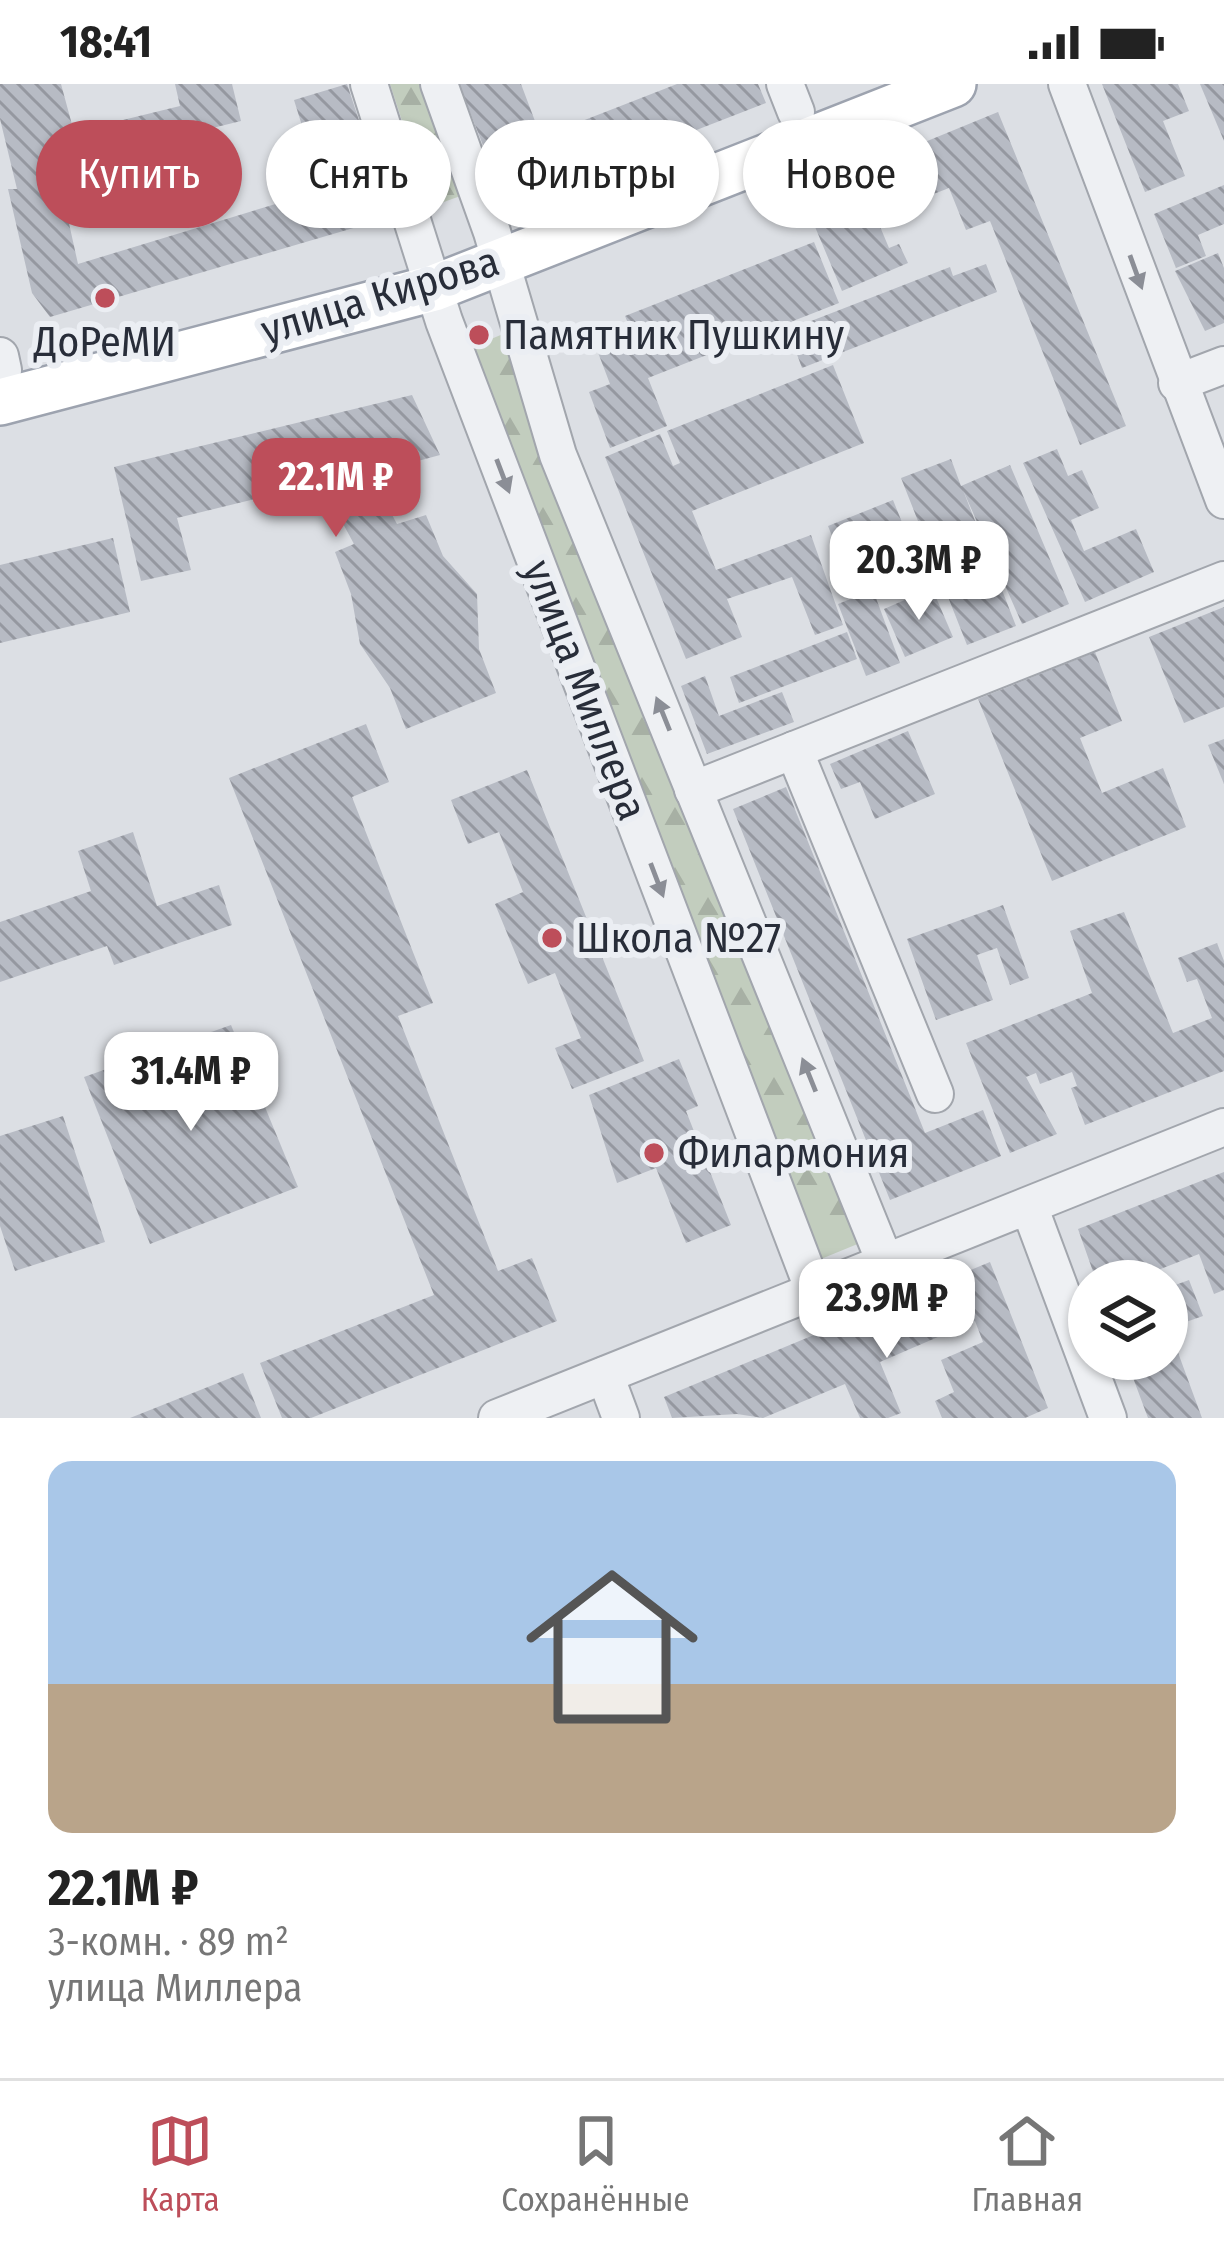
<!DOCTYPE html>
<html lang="ru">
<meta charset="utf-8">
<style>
body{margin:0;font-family:"Fira Sans Condensed",sans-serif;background:#f2f2f2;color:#222;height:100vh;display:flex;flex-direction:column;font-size:45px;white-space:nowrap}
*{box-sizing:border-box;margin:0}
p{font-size:39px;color:#767676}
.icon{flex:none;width:66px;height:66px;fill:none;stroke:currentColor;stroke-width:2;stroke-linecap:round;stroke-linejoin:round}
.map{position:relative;height:1334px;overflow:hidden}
.drawer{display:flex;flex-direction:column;background:#fff;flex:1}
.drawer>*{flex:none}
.hud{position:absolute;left:36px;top:36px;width:1152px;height:108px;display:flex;gap:24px}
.controls{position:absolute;left:1068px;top:1176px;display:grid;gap:24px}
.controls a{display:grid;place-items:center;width:120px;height:120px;border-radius:50%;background:#fff;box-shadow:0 3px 9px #0004;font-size:60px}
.price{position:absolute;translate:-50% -102px;padding:0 27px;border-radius:24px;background:#fff;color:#222;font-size:39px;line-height:78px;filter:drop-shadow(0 3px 6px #0008)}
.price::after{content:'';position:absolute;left:50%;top:72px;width:36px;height:27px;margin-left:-18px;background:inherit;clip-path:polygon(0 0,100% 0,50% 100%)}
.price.active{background:#bd4e5a;color:#fff}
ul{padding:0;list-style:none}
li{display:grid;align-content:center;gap:24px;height:636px;padding:0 48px}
li span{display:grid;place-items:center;height:372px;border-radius:24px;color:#555}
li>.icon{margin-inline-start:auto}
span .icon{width:216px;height:216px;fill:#fffc;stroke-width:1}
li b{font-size:51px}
.tag{padding:0 42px;border-radius:54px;background:#fff;box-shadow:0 3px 9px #0004;font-size:42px;line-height:108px}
.tag.active{background:#bd4e5a;color:#fff}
.status{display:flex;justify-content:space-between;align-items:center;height:84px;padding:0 60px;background:#fff;direction:ltr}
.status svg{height:33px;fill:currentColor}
.tabs{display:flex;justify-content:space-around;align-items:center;height:168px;border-top:3px solid #e0e0e0;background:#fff;font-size:33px;color:#767676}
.tabs a{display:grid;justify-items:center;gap:6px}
.tabs .active{color:#bd4e5a}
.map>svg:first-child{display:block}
.forest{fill:url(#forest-firs)}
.building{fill:url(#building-back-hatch)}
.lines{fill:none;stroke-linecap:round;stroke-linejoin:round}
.minor-casing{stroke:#a2a6ad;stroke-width:40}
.major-casing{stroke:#9da3af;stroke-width:50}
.minor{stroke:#eef0f3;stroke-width:36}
.major{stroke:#fff;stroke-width:45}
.oneway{fill:#8b8e96}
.poi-dot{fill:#bd4e5a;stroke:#ebeef3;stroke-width:4.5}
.labels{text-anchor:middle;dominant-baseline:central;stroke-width:12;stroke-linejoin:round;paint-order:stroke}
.street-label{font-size:42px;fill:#282d39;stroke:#ebeef3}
.poi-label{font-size:42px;fill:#282d39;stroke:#ebeef3;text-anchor:start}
</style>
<div class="status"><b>18:41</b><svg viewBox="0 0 49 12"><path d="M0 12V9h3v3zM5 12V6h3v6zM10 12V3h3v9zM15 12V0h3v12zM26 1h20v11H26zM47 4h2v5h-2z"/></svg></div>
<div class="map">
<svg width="1224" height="1334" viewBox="0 0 1224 1334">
<defs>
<pattern id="forest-firs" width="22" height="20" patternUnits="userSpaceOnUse" patternTransform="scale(3)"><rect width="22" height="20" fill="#c2cdbe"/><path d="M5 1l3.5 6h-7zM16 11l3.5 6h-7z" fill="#a7b0a4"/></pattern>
<pattern id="building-back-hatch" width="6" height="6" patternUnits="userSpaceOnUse" patternTransform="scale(3)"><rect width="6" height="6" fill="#b7bbc4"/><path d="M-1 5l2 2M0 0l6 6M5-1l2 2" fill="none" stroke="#9598a0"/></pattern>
</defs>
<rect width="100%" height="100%" fill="#dcdfe4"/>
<!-- forest -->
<g class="forest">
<path d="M 390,0 L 426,0 L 466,110 L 430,123 Z"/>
<path d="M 503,250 L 860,1159 L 821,1175 L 465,266 Z"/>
</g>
<!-- building -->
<g class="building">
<path d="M 0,0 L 61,0 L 74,48 L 180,22 L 175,0 L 232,0 L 241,37 L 172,54 L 175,66 L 59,94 L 78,180 L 322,106 L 294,16 L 347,0 L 391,133 L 50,233 L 32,209 L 8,105 L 17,105 L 0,35 Z"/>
<path d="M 459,0 L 521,0 L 541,53 L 677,0 L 758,0 L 766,19 L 506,120 Z"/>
<path d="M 1102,0 L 1178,0 L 1189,27 L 1163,37 L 1185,92 L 1145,108 Z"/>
<path d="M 1200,0 L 1224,0 L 1224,57 Z"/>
<path d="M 998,28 L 1126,342 L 1080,361 L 990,137 L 966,146 L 949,104 L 895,125 L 876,78 Z"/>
<path d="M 868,69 L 884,107 L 868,114 L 889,164 L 899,160 L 908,179 L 842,207 L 797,100 Z"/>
<path d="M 1224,101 L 1224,140 L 1198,151 L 1206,172 L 1176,184 L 1154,130 Z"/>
<path d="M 814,158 L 839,219 L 648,294 L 667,342 L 610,364 L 589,308 L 610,300 L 594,258 L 630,244 L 625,232 Z"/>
<path d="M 1218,169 L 1224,184 L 1224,239 L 1205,247 L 1175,187 Z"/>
<path d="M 986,180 L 997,208 L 802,284 L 788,246 L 950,183 L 953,192 Z"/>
<path d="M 833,281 L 864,359 L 692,427 L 716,486 L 811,451 L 843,541 L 815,551 L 792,493 L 727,515 L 742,553 L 686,575 L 605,373 L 660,350 L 673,382 L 680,379 L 667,347 Z"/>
<path d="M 412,311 L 440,371 L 370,390 L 397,440 L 426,431 L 443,472 L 477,510 L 479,565 L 496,609 L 406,645 L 390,604 L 360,560 L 351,510 L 335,468 L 354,460 L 321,399 L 177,434 L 191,486 L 141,497 L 114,383 Z"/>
<path d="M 1057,365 L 1068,392 L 1082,386 L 1099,424 L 1071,436 L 1084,467 L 1136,445 L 1154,488 L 1085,518 L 1023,379 Z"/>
<path d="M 951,375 L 961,402 L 1010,381 L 1069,520 L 1022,540 L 963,406 L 1016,542 L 967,561 L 901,394 Z"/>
<path d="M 893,416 L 920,483 L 855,509 L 828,442 Z"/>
<path d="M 113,454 L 130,528 L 0,559 L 0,481 Z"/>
<path d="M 932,504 L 953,553 L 905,573 L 884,525 Z"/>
<path d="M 873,506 L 900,579 L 866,592 L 838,520 Z"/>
<path d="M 1224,523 L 1224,623 L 1184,639 L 1149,553 Z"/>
<path d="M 847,548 L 857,575 L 739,619 L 730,593 Z"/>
<path d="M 1095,568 L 1122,637 L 1080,654 L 1102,709 L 1163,684 L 1186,743 L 1052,797 L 978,615 Z"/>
<path d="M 705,592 L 719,632 L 782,608 L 794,638 L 707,670 L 681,602 Z"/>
<path d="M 366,640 L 389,698 L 352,713 L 433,919 L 398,932 L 498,1187 L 532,1174 L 557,1237 L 311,1334 L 282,1334 L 260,1279 L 434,1211 L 229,694 Z"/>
<path d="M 908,647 L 935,710 L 875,735 L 860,698 L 841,705 L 830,680 Z"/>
<path d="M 1224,655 L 1224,700 L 1208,661 Z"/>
<path d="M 527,686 L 644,977 L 572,1005 L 555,964 L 581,954 L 555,889 L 528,900 L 495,820 L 523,808 L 499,748 L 468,760 L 451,716 Z"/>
<path d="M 786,703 L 925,1049 L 983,1026 L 1001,1072 L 890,1116 L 733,725 Z"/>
<path d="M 133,748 L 157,822 L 219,801 L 232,841 L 114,881 L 107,862 L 0,898 L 0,838 L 91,807 L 78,767 Z"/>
<path d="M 1003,821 L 1029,894 L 1010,901 L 997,864 L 977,871 L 993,916 L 936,936 L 907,855 Z"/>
<path d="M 1124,828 L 1173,949 L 1212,934 L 1197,895 L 1187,898 L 1178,874 L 1217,859 L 1224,877 L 1224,987 L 1085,1041 L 1071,1004 L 1077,1002 L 1072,988 L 1040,1000 L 1036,989 L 1026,993 L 1057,1050 L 1010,1069 L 966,959 L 1092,909 L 1070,847 Z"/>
<path d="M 231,941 L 298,1103 L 150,1160 L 84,993 Z"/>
<path d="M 679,975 L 698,1022 L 686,1027 L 731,1141 L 686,1159 L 656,1084 L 617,1099 L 589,1011 Z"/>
<path d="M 63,1032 L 105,1158 L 15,1187 L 0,1142 L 0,1052 Z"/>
<path d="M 1224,1088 L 1224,1206 L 1214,1210 L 1199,1170 L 1135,1195 L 1131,1183 L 1096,1196 L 1078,1145 Z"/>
<path d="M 990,1178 L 1048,1324 L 1025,1334 L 942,1334 L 935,1317 L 954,1308 L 941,1276 L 983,1258 L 975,1237 L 880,1278 L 901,1329 L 888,1334 L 860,1334 L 845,1300 L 763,1334 L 737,1330 L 672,1334 L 664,1313 Z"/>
<path d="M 1189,1196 L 1203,1232 L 1169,1244 L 1202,1334 L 1148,1334 L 1126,1275 L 1167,1275 L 1167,1204 Z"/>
<path d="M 243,1289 L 261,1334 L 130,1334 Z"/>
</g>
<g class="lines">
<defs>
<g id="minor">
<path d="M 369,0 L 444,237 L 814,1207"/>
<path d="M 439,0 L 492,148 L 558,371 L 885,1178"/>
<path d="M 785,0 L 796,28"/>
<path d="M 1067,0 L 1224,416"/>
<path d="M 0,272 L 3,286"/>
<path d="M 1177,299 L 1224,281"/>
<path d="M 794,666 L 935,1010"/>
<path d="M 693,706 L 1224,496"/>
<path d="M 1029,1122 L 1108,1334"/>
<path d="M 605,1291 L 621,1334"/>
<path d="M 497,1334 L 1224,1043"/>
</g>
<path id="major" d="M 0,318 L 434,204 L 953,0"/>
</defs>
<!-- minor casing -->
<use href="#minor" class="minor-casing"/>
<!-- major casing -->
<use href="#major" class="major-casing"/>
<!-- minor -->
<use href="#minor" class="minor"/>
<!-- major -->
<use href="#major" class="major"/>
</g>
<!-- one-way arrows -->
<defs><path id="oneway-solid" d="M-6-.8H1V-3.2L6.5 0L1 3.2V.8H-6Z" transform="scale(3)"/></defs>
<g class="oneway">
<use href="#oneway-solid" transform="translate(1136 188) rotate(70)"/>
<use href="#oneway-solid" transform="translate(503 392) rotate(69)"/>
<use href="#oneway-solid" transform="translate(663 630) rotate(-112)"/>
<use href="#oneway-solid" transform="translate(657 796) rotate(69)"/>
<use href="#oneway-solid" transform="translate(809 991) rotate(-112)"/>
</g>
<!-- markers -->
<g class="poi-dot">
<circle cx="105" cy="214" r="12"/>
<circle cx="479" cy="251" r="12"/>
<circle cx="552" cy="854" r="12"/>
<circle cx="654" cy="1069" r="12"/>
</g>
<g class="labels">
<!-- street labels -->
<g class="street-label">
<text transform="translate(380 212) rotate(-17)">улица Кирова</text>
<text transform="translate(585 606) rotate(69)">улица Миллера</text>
</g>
<!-- poi labels -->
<g class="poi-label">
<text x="503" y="251">Памятник Пушкину</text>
<text x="105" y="258" text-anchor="middle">ДоРеМИ</text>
<text x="576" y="854">Школа №27</text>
<text x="678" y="1069">Филармония</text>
</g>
</g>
</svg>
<div class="controls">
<a><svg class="icon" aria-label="layers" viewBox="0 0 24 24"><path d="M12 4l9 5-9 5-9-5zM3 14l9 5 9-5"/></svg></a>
</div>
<b class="price active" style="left:336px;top:456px">22.1M ₽</b>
<b class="price" style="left:919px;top:539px">20.3M ₽</b>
<b class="price" style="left:191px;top:1050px">31.4M ₽</b>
<b class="price" style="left:887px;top:1277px">23.9M ₽</b>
<div class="hud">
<a class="tag active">Купить</a>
<a class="tag">Снять</a>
<a class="tag">Фильтры</a>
<a class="tag">Новое</a>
</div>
</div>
<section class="drawer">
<ul>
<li><span style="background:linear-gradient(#a9c7e8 60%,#b9a48a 0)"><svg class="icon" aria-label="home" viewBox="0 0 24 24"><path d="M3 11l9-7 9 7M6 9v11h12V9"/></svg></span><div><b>22.1M ₽</b><p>3-комн. · 89 m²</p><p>улица Миллера</p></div></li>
</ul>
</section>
<nav class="tabs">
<a class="active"><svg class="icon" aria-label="map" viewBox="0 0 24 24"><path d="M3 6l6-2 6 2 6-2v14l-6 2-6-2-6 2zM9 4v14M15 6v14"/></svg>Карта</a>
<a><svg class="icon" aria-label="saved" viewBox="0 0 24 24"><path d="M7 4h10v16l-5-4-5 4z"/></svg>Сохранённые</a>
<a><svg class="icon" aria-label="home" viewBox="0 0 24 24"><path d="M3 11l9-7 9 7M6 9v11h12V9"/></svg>Главная</a>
</nav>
